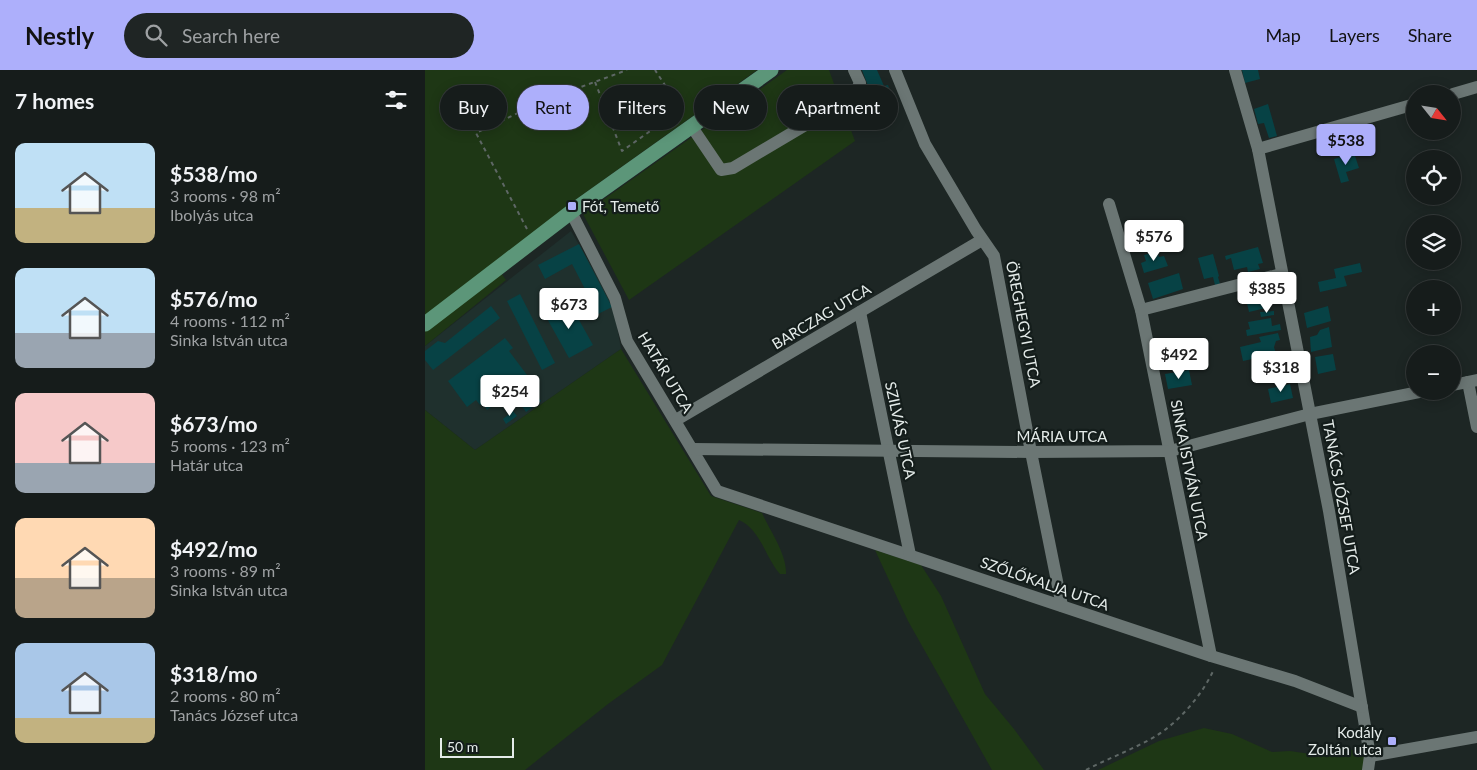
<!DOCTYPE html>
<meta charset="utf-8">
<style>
body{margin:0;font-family:Lato,sans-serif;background:#1f2524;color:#f1f3f6;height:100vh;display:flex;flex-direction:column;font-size:19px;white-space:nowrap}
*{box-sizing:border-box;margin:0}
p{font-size:16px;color:#9ea1a3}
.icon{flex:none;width:28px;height:28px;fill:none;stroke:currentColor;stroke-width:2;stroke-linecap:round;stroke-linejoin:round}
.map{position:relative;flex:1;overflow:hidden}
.drawer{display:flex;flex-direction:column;background:#161c1b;width:425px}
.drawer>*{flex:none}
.guide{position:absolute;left:15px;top:15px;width:475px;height:45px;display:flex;gap:10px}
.needle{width:32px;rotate:120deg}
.controls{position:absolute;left:981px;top:15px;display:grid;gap:10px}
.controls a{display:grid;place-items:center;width:55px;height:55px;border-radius:50%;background:#161c1b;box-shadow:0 2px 12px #0003,0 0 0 1px #353a3a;font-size:25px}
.scale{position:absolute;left:15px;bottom:12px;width:74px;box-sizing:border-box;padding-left:5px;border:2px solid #e4ebe9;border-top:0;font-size:14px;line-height:18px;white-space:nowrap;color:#e4ebe9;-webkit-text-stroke:4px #141d1b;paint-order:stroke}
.price{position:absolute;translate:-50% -42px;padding:0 11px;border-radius:5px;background:#fff;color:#222;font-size:16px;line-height:32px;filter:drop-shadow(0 1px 2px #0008)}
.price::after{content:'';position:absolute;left:50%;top:30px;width:15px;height:11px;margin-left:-8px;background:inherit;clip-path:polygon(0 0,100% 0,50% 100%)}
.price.current{background:#adaffb;color:#111}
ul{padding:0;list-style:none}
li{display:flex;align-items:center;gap:15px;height:125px;padding:0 15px}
li span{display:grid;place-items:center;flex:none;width:140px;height:100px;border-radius:10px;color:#555}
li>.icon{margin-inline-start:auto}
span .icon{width:60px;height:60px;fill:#fffc;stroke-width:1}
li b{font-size:21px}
h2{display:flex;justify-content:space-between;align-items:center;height:60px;padding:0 15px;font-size:21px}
.chip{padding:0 18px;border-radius:22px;background:#161c1b;box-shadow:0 2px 12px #0003,0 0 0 1px #353a3a;font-size:18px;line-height:45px}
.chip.current{background:#adaffb;color:#111}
header{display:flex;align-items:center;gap:30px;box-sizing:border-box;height:70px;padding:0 25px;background:#adaffb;color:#111}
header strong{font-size:24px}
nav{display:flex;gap:28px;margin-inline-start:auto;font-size:18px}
.search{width:350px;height:45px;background:#1f2524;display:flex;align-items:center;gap:12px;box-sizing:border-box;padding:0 18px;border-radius:28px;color:#9ea1a3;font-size:19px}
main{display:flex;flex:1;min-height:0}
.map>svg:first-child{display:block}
.built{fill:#1f302d}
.green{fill:#1e3715}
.building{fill:#074245}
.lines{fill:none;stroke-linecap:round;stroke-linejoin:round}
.path{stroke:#5e6765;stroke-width:2;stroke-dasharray:4 4;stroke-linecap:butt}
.minor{stroke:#6b7674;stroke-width:12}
.major{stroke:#5c9679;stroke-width:15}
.poi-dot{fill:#adaffb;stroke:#141d1b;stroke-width:2}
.labels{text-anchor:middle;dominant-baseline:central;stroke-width:4.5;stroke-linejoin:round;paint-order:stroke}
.poi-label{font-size:15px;fill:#e4ebe9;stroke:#141d1b;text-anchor:start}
.street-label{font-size:15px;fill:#e4ebe9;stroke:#141d1b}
</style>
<header>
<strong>Nestly</strong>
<div class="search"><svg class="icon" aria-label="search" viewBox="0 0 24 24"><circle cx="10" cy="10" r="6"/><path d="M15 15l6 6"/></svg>Search here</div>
<nav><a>Map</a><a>Layers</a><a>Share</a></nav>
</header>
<main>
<section class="drawer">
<h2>7 homes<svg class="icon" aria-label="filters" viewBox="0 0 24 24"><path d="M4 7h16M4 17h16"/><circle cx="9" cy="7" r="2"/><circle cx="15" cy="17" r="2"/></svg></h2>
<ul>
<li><span style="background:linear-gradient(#bfe0f5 65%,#c2b280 0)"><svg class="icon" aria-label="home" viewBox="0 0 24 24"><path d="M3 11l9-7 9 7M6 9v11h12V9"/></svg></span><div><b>$538/mo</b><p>3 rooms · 98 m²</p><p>Ibolyás utca</p></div></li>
<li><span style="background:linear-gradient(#bfe0f5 65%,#9aa5b1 0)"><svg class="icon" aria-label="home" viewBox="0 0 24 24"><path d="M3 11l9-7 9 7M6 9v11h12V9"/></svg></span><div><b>$576/mo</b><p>4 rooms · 112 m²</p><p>Sinka István utca</p></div></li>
<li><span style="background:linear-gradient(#f6c9c9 70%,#9aa5b1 0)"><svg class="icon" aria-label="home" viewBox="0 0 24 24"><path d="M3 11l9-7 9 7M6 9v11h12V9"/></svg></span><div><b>$673/mo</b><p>5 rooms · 123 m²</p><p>Határ utca</p></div></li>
<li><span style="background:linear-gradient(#ffd9b3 60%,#b9a48a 0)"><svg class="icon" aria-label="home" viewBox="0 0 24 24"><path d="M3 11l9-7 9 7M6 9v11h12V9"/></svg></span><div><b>$492/mo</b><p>3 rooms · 89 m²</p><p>Sinka István utca</p></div></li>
<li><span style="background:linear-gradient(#a9c7e8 75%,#c2b280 0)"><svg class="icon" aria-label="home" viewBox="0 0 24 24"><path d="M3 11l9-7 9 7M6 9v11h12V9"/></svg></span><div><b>$318/mo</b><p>2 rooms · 80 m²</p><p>Tanács József utca</p></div></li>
</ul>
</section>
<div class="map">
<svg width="1052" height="700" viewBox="0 0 1052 700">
<rect width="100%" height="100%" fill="#1d2624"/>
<!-- built -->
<path class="built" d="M 146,161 L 188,233 L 196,279 L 50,380 L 0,340 L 0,276 Z"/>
<!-- green -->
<g class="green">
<path d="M 0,0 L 332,0 L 146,133 L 69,193 L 81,210 L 0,276 Z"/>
<path d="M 362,0 L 404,0 L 430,71 L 204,230 L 158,144 Z"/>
<path d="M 196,279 L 286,426 L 337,443 C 345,461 362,484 361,504 L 355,504 C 340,487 336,460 314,450 L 237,595 L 183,634 L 100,700 L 0,700 L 0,340 L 50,380 Z"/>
<path d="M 450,480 L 496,495 L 516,526 L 560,624 L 589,659 L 619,700 L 567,700 L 483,551 Z"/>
<path d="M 779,658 L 807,664 L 847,682 L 865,681 L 885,684 L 906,685 L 939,677 L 940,700 L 673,700 L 734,671 Z"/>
</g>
<!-- building -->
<g class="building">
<path d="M 437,0 L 452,0 L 459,16 L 463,15 L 467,28 L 441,38 L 436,24 L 445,21 Z"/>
<path d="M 817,0 L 833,0 L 835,9 L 820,13 Z"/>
<path d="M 843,34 L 852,66 L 844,68 L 839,53 L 833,54 L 829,39 Z"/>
<path d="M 929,83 L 934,98 L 921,102 L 924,111 L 916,113 L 909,89 Z"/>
<path d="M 154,174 L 187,237 L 173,244 L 147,194 L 120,209 L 113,195 Z"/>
<path d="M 833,177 L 838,193 L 833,194 L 835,199 L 823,202 L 822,197 L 809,200 L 806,188 L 801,190 L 800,186 Z"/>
<path d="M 732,181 L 734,187 L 739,186 L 743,196 L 719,203 L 716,193 L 721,191 L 719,185 Z"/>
<path d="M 788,184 L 794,206 L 793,207 L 795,214 L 790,215 L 788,207 L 779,209 L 773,188 Z"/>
<path d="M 935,193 L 937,202 L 919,206 L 922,216 L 895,222 L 893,212 L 911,208 L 909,199 Z"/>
<path d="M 754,203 L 758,219 L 728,229 L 723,213 Z"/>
<path d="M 95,224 L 130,293 L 117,300 L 82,231 Z"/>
<path d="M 841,224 L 845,237 L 824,242 L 821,229 Z"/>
<path d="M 144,232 L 168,275 L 144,288 L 120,245 Z"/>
<path d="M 66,236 L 75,248 L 8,300 L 0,290 L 0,281 L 13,271 L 20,273 Z"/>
<path d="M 903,236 L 906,251 L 882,258 L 879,243 Z"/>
<path d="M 849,241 L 849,245 L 836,247 L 835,242 Z"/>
<path d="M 846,248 L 847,256 L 855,254 L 856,260 L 822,266 L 821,260 L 825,259 L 823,252 Z"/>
<path d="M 904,257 L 907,277 L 886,282 L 885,267 L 892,265 L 895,260 Z"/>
<path d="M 853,263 L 855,270 L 851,271 L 849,277 L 851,284 L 818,291 L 815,277 L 836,272 L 834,267 Z"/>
<path d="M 80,268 L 88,278 L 84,281 L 105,309 L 62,340 L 58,334 L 55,335 L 51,330 L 42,337 L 23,311 Z"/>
<path d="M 758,278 L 761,293 L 738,297 L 735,283 Z"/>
<path d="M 908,284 L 911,300 L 893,304 L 890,287 Z"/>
<path d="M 855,293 L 857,306 L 837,311 L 834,298 Z"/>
<path d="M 764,300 L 767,315 L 743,319 L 740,304 Z"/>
<path d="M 865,314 L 868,328 L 846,333 L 843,319 Z"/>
<path d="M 111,324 L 116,331 L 101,342 L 96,335 Z"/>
<path d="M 88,341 L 92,346 L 81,354 L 78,349 Z"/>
</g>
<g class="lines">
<!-- path -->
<g class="path">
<path d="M 170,12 L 197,81 L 245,47 L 257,41 L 230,0"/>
<path d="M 102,159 L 51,63 L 118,31 L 202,0"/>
<path d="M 661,700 C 684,688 709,679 731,666 C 754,652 778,624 789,599"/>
</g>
<!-- minor -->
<g class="minor">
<path d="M 429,0 L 435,13 L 429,25 L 437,41"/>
<path d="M 470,0 L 500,74 L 551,160 L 569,186 L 606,382 L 637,536"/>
<path d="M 810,0 L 833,79 L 885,344 L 904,441 L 945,686 L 943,700"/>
<path d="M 1028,24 L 1052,17"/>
<path d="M 267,57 L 296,100 L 308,98 L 414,35 L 430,28"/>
<path d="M 833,79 L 990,34"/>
<path d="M 684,134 L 716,240 L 786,586"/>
<path d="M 146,142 L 190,228 L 202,271 L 292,421 L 786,586 L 870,611 L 937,637"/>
<path d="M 716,240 L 856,204"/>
<path d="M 435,242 L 485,485"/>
<path d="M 1043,312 L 1052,357"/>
<path d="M 1028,315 L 1052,310"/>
<path d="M 251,350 L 557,170"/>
<path d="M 268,379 L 606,382 L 745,381 L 885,344 L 999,321"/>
<path d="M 945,686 L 1052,667"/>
</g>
<!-- major -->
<path class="major" d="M 0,254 L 146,142 L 346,0"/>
</g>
<!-- markers -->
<g class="poi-dot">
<rect x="142" y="131" width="10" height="10" rx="2.5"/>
<rect x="962" y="666" width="10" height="10" rx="2.5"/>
</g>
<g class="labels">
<!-- poi labels -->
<g class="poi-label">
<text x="157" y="136">Fót, Temető</text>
<text x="957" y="662" text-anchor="end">Kodály<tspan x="957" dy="17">Zoltán utca</tspan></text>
</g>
<!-- street labels -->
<g class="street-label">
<text transform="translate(396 246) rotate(-31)">BARCZAG UTCA</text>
<text transform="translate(599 254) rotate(79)">ÖREGHEGYI UTCA</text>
<text transform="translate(241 302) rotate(59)">HATÁR UTCA</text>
<text transform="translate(476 360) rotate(78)">SZILVÁS UTCA</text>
<text x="637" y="366">MÁRIA UTCA</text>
<text transform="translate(765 400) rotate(79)">SINKA ISTVÁN UTCA</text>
<text transform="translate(917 427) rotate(80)">TANÁCS JÓZSEF UTCA</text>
<text transform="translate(620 513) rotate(19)">SZŐLŐKALJA UTCA</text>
</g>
</g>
</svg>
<div class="controls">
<a><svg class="needle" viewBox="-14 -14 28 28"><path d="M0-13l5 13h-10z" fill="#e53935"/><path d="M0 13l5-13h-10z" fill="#9ea1a3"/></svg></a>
<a><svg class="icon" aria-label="locate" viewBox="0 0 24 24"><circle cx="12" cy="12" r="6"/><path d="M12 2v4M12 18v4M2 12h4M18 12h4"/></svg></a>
<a><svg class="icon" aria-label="layers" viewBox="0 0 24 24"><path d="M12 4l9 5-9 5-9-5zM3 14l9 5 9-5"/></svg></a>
<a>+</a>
<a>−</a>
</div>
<div class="scale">50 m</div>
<b class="price current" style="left:921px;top:96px">$538</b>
<b class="price" style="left:729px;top:192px">$576</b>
<b class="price" style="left:842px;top:244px">$385</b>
<b class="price" style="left:144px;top:260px">$673</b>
<b class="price" style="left:754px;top:310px">$492</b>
<b class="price" style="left:856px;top:323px">$318</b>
<b class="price" style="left:85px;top:347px">$254</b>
<div class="guide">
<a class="chip">Buy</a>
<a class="chip current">Rent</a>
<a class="chip">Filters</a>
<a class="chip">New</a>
<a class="chip">Apartment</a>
</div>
</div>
</main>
